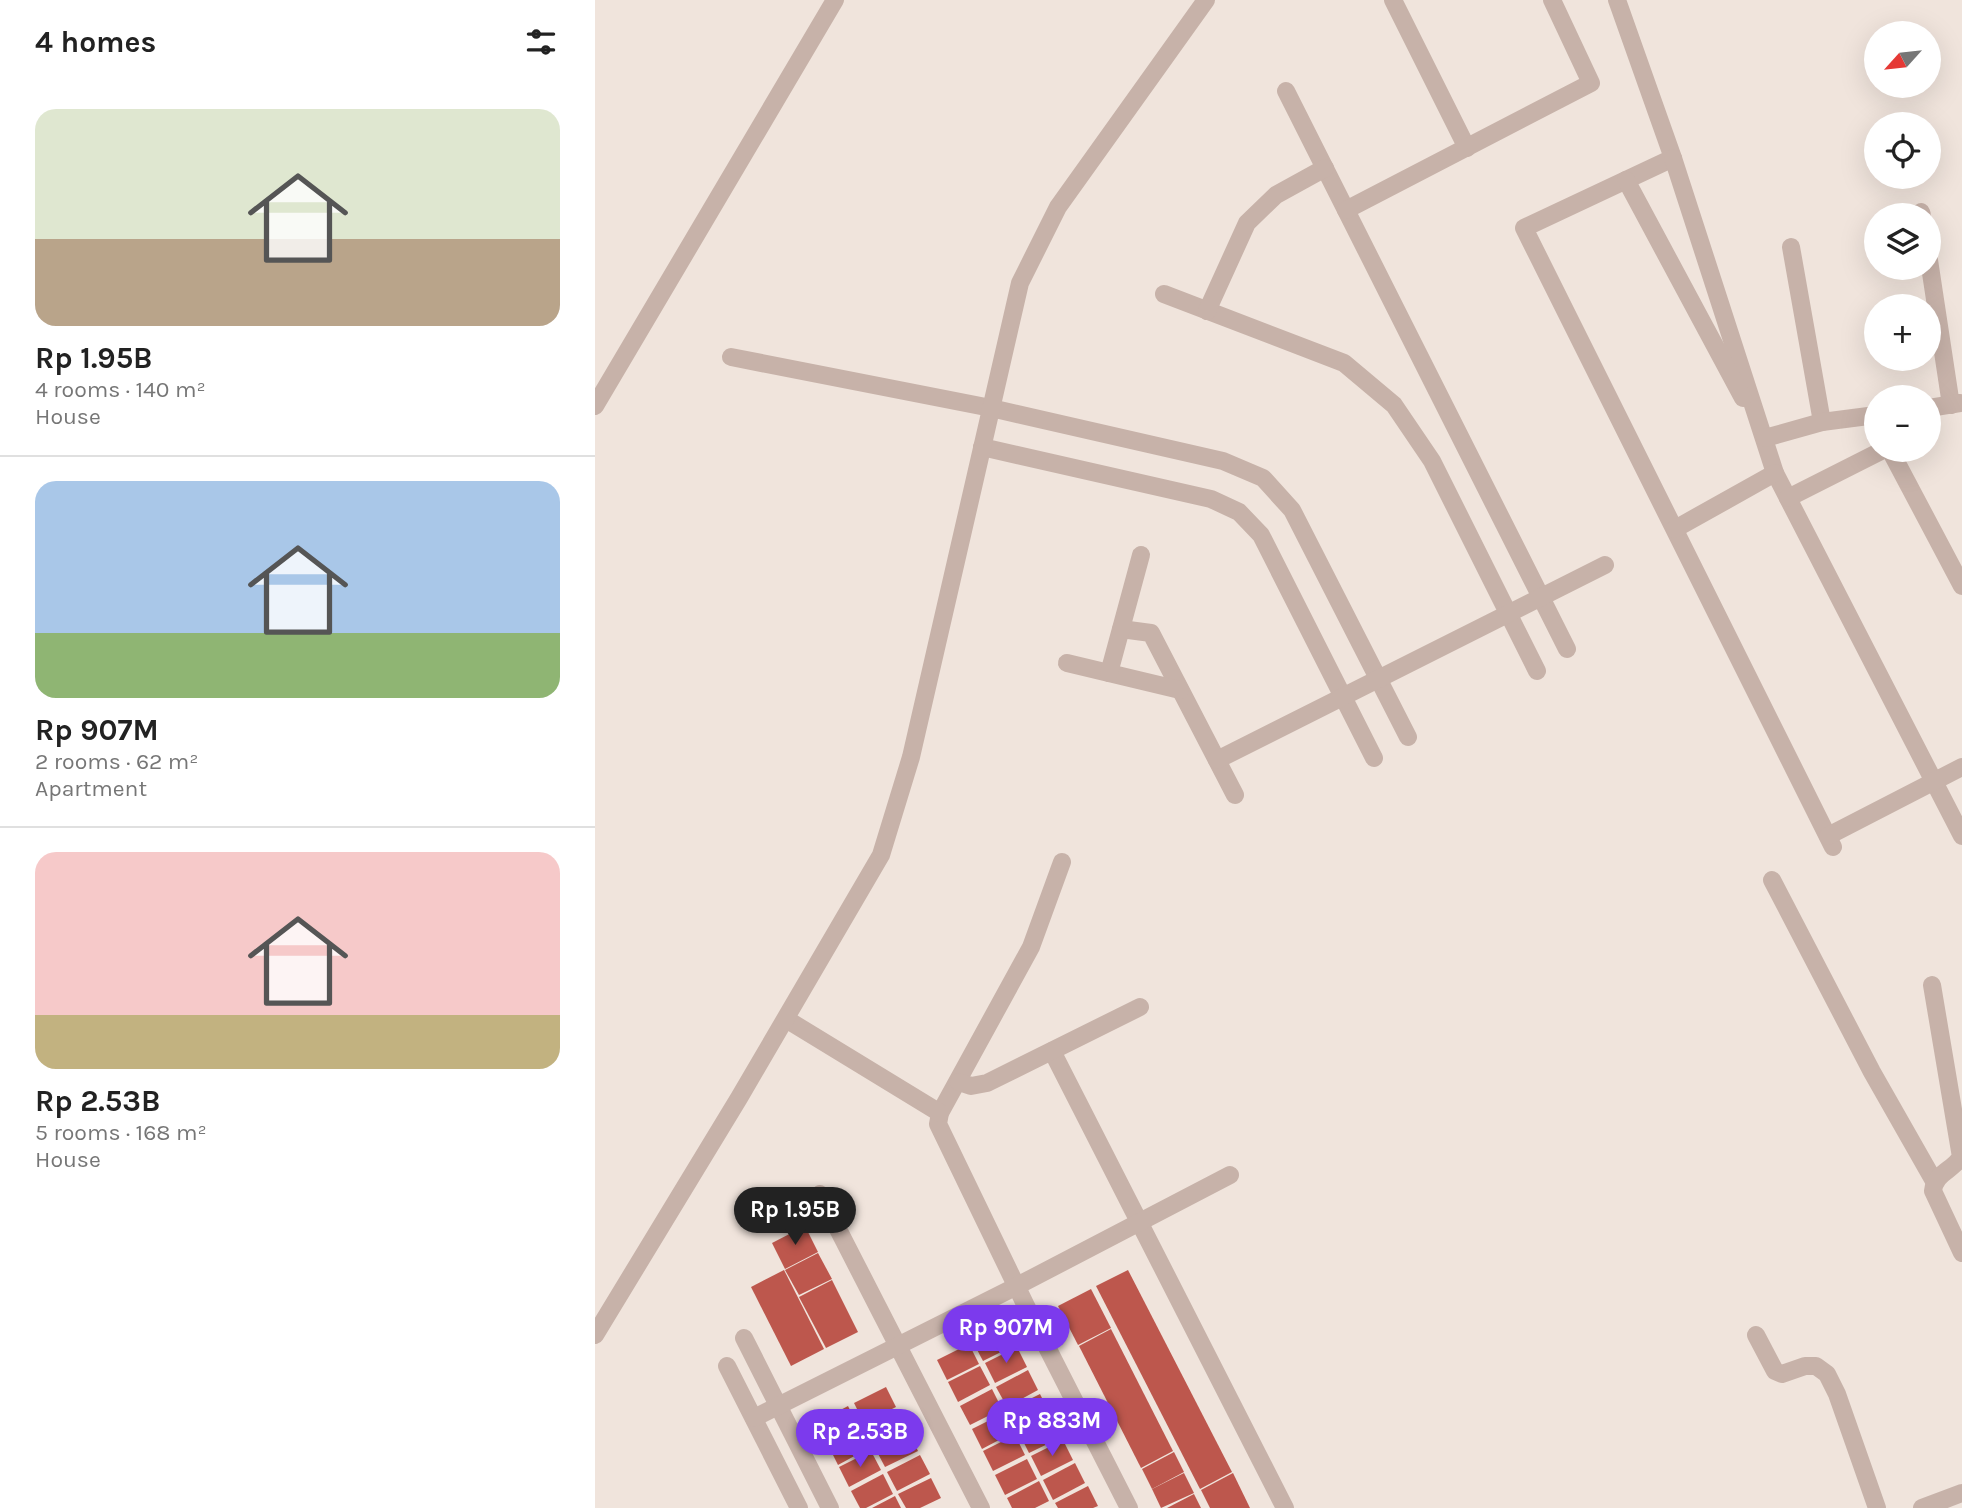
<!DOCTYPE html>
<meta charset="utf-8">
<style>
body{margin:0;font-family:Karla,sans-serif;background:#f6f6f6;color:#222;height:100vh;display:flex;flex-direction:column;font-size:26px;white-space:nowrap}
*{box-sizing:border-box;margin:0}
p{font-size:23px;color:#767676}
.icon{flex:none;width:38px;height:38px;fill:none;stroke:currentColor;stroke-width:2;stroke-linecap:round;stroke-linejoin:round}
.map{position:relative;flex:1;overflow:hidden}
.panel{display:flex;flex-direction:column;background:#fff;width:595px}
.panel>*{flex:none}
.needle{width:46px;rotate:243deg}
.tools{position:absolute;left:1269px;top:21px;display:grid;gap:14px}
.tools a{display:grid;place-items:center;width:77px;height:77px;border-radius:50%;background:#fff;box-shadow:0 7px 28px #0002;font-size:35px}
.price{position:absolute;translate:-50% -60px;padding:0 16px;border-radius:24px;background:#7c3aed;color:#fff;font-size:23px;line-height:46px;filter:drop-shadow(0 2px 4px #0008)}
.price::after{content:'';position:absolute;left:50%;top:42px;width:21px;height:16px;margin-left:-10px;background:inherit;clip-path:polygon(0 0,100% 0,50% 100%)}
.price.active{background:#222;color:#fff}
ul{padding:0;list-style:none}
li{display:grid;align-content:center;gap:14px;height:371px;padding:0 35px}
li+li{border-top:2px solid #e0e0e0}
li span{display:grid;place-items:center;height:217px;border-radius:21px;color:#555}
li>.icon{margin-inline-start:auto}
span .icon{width:126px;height:126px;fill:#fffc;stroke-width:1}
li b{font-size:30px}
h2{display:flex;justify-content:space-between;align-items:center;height:84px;padding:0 35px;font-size:30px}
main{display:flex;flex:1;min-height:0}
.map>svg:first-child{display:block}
.building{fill:#bd574d}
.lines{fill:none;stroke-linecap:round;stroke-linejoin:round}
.minor{stroke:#c7b2a9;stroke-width:18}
</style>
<main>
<section class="panel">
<h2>4 homes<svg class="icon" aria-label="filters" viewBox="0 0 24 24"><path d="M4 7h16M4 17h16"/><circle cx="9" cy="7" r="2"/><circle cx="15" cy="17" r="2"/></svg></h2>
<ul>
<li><span style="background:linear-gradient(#dfe7d0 60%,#b9a48a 0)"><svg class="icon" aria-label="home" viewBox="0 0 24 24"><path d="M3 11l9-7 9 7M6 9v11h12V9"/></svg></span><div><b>Rp 1.95B</b><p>4 rooms · 140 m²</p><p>House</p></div></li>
<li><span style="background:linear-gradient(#a9c7e8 70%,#8fb573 0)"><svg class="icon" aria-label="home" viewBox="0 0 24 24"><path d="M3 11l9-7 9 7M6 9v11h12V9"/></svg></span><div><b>Rp 907M</b><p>2 rooms · 62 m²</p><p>Apartment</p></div></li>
<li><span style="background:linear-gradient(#f6c9c9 75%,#c2b280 0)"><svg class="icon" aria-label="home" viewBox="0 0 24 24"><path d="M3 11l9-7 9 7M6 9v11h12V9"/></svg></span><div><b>Rp 2.53B</b><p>5 rooms · 168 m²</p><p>House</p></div></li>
</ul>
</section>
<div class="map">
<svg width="1367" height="1508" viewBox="0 0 1367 1508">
<rect width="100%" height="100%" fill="#f0e4dc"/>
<!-- building -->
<g class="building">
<path d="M 210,1226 L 223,1252 L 190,1269 L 177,1243 Z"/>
<path d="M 223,1253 L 237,1279 L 204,1295 L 190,1270 Z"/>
<path d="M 189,1270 L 229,1349 L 196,1366 L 156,1287 Z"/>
<path d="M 533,1270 L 637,1472 L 605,1489 L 501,1286 Z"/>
<path d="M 237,1280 L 263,1332 L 231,1348 L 204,1297 Z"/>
<path d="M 496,1289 L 516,1328 L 483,1345 L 463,1306 Z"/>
<path d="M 410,1325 L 420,1345 L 388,1361 L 378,1342 Z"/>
<path d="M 516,1329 L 578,1451 L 546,1468 L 484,1346 Z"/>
<path d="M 374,1344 L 384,1364 L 352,1380 L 342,1360 Z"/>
<path d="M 422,1347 L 432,1367 L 400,1383 L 390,1363 Z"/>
<path d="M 385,1366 L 395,1385 L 363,1402 L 353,1382 Z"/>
<path d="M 433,1370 L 443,1390 L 412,1407 L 401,1387 Z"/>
<path d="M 291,1387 L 301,1407 L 269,1423 L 259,1403 Z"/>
<path d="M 397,1389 L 407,1409 L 375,1425 L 365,1406 Z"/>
<path d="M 445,1394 L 455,1414 L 423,1430 L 413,1410 Z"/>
<path d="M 253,1406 L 263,1426 L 231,1442 L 221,1423 Z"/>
<path d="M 302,1410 L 312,1429 L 280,1445 L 270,1426 Z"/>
<path d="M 409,1413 L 419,1432 L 387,1449 L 377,1429 Z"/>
<path d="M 457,1417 L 467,1437 L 434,1453 L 424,1433 Z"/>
<path d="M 264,1428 L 274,1448 L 243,1465 L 233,1445 Z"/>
<path d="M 313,1431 L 323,1451 L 290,1467 L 280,1448 Z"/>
<path d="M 420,1435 L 430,1455 L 398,1471 L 388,1451 Z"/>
<path d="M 468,1440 L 478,1460 L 446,1476 L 436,1456 Z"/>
<path d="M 276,1451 L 286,1470 L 254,1487 L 244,1467 Z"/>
<path d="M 579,1452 L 589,1472 L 557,1489 L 547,1469 Z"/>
<path d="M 325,1455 L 335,1474 L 302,1491 L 292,1472 Z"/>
<path d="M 432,1459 L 442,1479 L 410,1495 L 400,1475 Z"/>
<path d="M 480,1463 L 490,1483 L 458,1500 L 448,1480 Z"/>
<path d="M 589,1473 L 599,1493 L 566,1508 L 557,1489 Z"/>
<path d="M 638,1473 L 655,1508 L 615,1508 L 606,1490 Z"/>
<path d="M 288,1474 L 298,1494 L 271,1508 L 265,1508 L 256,1491 Z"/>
<path d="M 336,1478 L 346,1498 L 325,1508 L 311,1508 L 303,1494 Z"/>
<path d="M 444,1481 L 454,1501 L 440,1508 L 417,1508 L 412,1498 Z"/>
<path d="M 493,1486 L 503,1506 L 498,1508 L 463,1508 L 460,1503 Z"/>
<path d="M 599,1494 L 606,1508 L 572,1508 Z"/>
<path d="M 300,1496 L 306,1508 L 277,1508 Z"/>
</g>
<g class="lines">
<!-- minor -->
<g class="minor">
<path d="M 798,0 L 872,148"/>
<path d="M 1022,0 L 1078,158 L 929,228 L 1238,847"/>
<path d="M 691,91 L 972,649"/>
<path d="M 1078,158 L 1180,473 L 1367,836"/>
<path d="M 1031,180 L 1148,398"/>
<path d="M 751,210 L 996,83 L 957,0"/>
<path d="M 1326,212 L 1327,215"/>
<path d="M 1196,247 L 1227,422"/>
<path d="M 1334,260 L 1356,405"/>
<path d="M 569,294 L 749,363 L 799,405 L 837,461 L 942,671"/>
<path d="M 612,311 L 652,223 L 681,195 L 730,168"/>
<path d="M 136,357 L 396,408 L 628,461 L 668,478 L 697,510 L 813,737"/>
<path d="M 0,406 L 240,0"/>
<path d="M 1334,408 L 1365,403"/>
<path d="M 1170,438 L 1227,422 L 1281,415"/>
<path d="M 387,447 L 616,499 L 644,512 L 666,535 L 779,758"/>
<path d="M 1295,450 L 1367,586"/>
<path d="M 1193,498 L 1288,450"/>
<path d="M 1080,529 L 1180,473"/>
<path d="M 526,629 L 556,633 L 640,795"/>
<path d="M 472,663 L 585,690"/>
<path d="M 514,673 L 546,555"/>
<path d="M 622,760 L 1010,565"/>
<path d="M 1233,836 L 1367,767"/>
<path d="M 467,862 L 436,947 L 345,1113 L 343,1124 L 431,1306 L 534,1508"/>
<path d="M 1177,880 L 1277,1072 L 1339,1181"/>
<path d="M 1337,985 L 1366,1157 C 1357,1171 1340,1173 1338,1191 L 1367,1253"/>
<path d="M 191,1019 L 345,1113"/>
<path d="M 457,1051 L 690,1508"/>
<path d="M 364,1082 L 376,1086 L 392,1083 L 545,1007"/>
<path d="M 225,1194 L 386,1508"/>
<path d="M 0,1335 L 144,1098 L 286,855 L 316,757 L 425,283 L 463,207 L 611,0"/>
<path d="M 1161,1335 L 1180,1371 L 1187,1374 L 1210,1366 L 1221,1366 L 1232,1374 L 1242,1394 L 1282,1508"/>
<path d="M 149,1338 L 235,1508"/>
<path d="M 132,1366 L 204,1508"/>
<path d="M 159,1418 L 422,1286 L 635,1175"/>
<path d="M 1327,1508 L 1367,1493"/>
</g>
</g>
</svg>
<div class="tools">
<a><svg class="needle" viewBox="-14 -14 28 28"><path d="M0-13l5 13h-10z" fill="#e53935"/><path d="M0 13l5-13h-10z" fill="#767676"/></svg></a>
<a><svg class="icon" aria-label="locate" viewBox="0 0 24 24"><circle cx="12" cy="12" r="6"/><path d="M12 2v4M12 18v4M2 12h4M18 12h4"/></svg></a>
<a><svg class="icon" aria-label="layers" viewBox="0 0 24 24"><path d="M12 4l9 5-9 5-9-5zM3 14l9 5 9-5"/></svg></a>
<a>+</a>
<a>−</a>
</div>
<b class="price active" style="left:200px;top:1247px">Rp 1.95B</b>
<b class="price" style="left:411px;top:1365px">Rp 907M</b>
<b class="price" style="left:457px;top:1458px">Rp 883M</b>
<b class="price" style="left:265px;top:1469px">Rp 2.53B</b>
</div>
</main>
